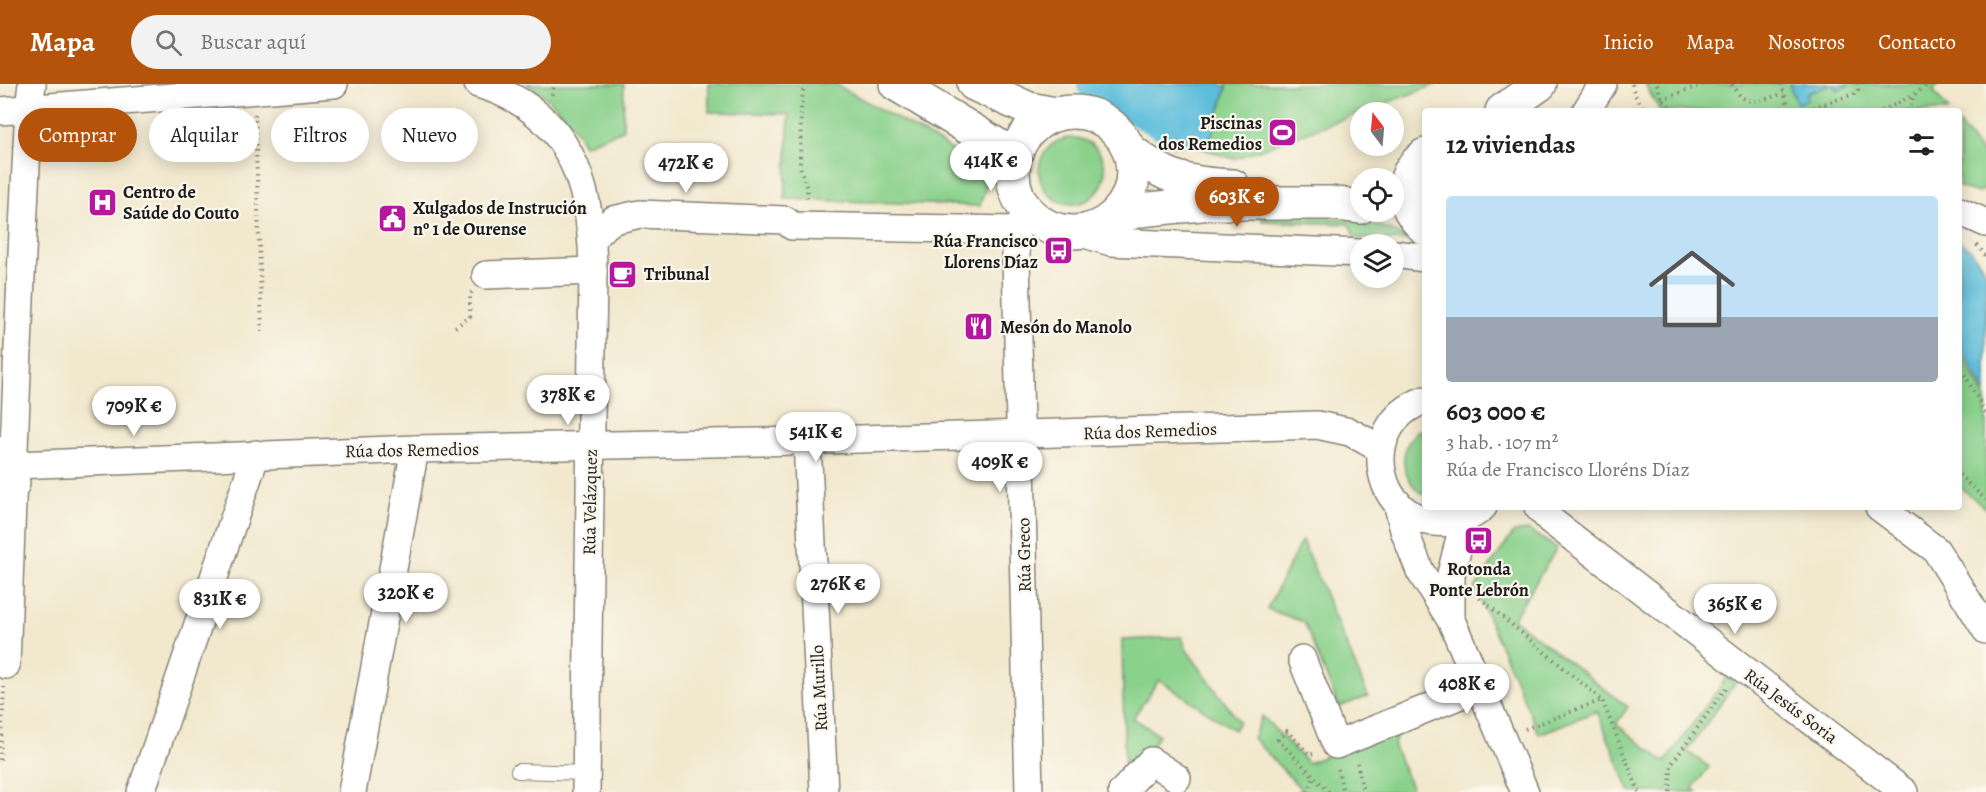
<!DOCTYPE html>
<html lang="es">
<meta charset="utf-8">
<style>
body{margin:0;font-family:Alegreya,serif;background:#f2f2f2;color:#202124;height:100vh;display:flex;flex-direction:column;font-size:22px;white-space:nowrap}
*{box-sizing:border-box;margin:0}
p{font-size:20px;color:#757577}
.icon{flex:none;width:33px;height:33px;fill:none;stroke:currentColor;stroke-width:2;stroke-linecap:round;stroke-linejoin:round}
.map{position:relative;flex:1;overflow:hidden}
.sheet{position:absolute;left:1422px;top:24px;width:540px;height:402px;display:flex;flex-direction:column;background:#fff;border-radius:6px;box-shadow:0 3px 15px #0003}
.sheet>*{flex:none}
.guide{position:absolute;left:18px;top:24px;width:570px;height:54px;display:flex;gap:12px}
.needle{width:39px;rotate:344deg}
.tools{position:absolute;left:1350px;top:18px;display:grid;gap:12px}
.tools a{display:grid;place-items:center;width:54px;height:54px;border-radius:50%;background:#fff;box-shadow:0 3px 15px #0003;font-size:30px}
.price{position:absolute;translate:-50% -51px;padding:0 14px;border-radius:21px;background:#fff;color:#222;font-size:20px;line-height:39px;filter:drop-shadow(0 2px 3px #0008)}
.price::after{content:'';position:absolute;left:50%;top:36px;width:18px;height:14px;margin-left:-9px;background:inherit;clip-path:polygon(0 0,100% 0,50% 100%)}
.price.selected{background:#b45309;color:#fff}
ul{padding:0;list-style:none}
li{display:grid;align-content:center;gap:12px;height:318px;padding:0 24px}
li span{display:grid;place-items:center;height:186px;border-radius:6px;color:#555}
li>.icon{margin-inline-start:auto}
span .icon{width:108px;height:108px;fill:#fffc;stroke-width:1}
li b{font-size:26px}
h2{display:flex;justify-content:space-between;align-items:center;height:72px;padding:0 24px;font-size:26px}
.tag{padding:0 21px;border-radius:27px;background:#fff;box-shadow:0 3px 15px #0003;font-size:21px;line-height:54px}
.tag.selected{background:#b45309;color:#fff}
header{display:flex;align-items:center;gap:36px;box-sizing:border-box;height:84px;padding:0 30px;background:#b45309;color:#fff}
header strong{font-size:28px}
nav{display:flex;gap:33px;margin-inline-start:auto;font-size:21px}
.search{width:420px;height:54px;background:#f2f2f2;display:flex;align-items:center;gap:15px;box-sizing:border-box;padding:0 21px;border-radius:33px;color:#757577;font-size:22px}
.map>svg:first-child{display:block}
.green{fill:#8ad18c;stroke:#537654;stroke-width:1.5}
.water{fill:#5dbedb;stroke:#3c6d7c;stroke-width:1.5}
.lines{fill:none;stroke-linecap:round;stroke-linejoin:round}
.river{stroke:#5dbedb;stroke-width:40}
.lane-casing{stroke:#878275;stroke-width:16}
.street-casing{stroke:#878275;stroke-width:30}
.secondary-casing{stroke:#878275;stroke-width:36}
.highway-casing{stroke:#878275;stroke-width:36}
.path{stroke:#878275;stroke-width:4;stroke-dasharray:1.5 4.5;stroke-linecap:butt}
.lane{stroke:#fff;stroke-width:14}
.street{stroke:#fff;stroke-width:27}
.secondary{stroke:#fff;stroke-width:33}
.highway{stroke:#fff;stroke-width:33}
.labels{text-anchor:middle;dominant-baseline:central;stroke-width:4.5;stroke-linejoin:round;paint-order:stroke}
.poi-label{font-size:18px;font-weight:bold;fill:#1c1c1c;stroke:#fbf7ec;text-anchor:start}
.street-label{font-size:18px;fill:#1c1c1c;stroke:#fbf7ec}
</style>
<header>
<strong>Mapa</strong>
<div class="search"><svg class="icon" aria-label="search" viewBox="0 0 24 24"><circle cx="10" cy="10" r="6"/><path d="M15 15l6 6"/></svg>Buscar aquí</div>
<nav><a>Inicio</a><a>Mapa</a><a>Nosotros</a><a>Contacto</a></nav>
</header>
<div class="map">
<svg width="1986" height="708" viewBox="0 0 1986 708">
<rect width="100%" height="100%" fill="#fbf7ec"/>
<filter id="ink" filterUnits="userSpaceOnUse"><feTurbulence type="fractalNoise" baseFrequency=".0167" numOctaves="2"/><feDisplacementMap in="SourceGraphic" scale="12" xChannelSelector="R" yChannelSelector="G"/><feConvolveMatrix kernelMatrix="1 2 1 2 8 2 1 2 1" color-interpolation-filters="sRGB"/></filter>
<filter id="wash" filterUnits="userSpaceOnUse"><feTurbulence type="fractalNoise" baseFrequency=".008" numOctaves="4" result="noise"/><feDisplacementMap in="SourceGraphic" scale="24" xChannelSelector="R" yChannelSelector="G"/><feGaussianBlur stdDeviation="1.35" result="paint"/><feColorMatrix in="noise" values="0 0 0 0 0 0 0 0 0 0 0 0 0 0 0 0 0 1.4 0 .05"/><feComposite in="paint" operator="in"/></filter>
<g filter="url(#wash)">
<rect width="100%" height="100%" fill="#f2e8ce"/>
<!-- green -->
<g class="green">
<path d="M 527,0 L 624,0 L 623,46 L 584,61 C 571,34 552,16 527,0 Z"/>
<path d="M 709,0 L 835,0 L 944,61 L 976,82 L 986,101 L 980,122 L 785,115 L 789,30 L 709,28 Z"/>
<path d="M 1226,0 L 1435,0 L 1435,1 L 1234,75 L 1207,66 L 1227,3 Z"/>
<path d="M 1645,0 L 1939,0 L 1933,6 L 1949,27 L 1660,27 Z"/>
<path d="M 1959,40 L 1986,75 L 1986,104 L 1978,109 L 1959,103 Z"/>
<circle cx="1072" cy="87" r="33"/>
<path d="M 1262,132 C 1311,134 1368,128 1410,157 L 1354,154 L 1352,144 L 1348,140 L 1262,137 Z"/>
<path d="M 1959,266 L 1986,314 L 1986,425 L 1959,402 Z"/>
<path d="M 1425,343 L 1425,411 C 1398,396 1396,357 1425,343 Z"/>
<path d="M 1528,446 L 1557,464 L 1513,535 L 1628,623 L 1616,640 L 1665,678 L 1727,593 L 1735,599 L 1687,667 L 1709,683 L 1693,704 L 1698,708 L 1630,708 L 1597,627 L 1539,650 L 1475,504 L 1514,448 Z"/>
<path d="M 1302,456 L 1368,612 L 1339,623 L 1304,538 L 1267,525 Z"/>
<path d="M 1182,553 L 1186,565 L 1239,638 L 1234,646 L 1159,596 L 1133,634 L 1159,651 L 1125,701 L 1122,556 Z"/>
<path d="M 1262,632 L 1308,679 L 1398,642 L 1394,663 L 1413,708 L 1298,708 L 1300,704 L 1253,654 Z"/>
</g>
<!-- water -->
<g class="water">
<path d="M 1097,0 L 1218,0 L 1227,3 L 1207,66 L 1142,41 L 1135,31 L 1133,19 Z"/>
<path d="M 1789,0 L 1848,0 L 1848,2 L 1837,6 L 1834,0 L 1807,9 L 1807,16 L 1797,20 Z"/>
<path d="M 1959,157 L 1971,166 L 1986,188 L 1986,310 L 1964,269 L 1959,263 Z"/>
</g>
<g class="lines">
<!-- river -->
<path class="river" d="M 1097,0 L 1178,43"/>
</g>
</g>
<g filter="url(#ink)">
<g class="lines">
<defs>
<path id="lane" d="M 518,687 L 586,689"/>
<g id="street">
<path d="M 478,0 C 570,26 592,101 593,187 L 586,708"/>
<path d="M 0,27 L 334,0"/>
<path d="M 1586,27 L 1603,0"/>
<path d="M 1959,127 L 1986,139"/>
<path d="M 1078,148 L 1111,158 L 1360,169"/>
<path d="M 592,156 L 599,147 L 613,136 L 640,130 L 785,136 L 792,142 L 1016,146"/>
<path d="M 1394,170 L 1425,174"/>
<path d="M 486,191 L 593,187"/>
<path d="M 1425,316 C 1353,341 1375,446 1450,438 C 1462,436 1475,431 1483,423"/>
<path d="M 807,357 L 824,708"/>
<path d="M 15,381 L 415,365 L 760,358 L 1317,341 L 1350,348 L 1381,365"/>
<path d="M 1397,418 L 1404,446 L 1420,487 L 1451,536 L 1525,708"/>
<path d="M 1538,423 L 1550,436 L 1904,708"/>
<path d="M 1879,423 L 1936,466 L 1986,546"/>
<path d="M 1451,536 L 1451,490 L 1465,434"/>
<path d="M 1302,575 L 1336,661 L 1480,603"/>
<path d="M 6,581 C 13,395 19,210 29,24 L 32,0"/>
<path d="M 141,708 L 256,370"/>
<path d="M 352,708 L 415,365"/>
<path d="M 1029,708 L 1016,175 L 1016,146 L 1029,129"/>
<path d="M 1122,708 L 1151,677 L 1177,694"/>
</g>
<g id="secondary">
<path d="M 896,0 L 1015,72"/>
<path d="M 974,0 L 1029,25 L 1055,30"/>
<path d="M 1502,27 L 1540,0"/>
<circle cx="1073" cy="88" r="60"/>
<path d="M 1130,66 C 1166,95 1188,100 1233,102"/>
<path d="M 1425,71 C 1398,92 1400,122 1425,144"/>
<path d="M 1111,135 L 1140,126 L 1211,119 L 1331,119 L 1360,123"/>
</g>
<g id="highway">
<path d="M 0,369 L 15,381"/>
<path d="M 0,405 L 13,399"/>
</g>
</defs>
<!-- lane casing -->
<use href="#lane" class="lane-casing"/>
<!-- street casing -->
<use href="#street" class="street-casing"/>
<!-- secondary casing -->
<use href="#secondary" class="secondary-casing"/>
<!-- highway casing -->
<use href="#highway" class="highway-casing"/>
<!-- path -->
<g class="path">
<path d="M 804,0 L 801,25 L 800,82 L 807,105 L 807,118"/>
<path d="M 1632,0 L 1635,11 L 1645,27"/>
<path d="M 1657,0 C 1660,12 1665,21 1676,27"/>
<path d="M 1732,0 C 1744,26 1762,16 1784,9"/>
<path d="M 1781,0 L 1790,27"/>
<path d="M 552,11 L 554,0"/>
<path d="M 1662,15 L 1704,0"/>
<path d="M 1824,21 L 1832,27"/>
<path d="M 1802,27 L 1854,10 L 1858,6 L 1857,0"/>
<path d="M 1882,27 L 1914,11"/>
<path d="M 1908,27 L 1914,11 L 1928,0"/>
<path d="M 255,30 L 262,249"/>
<path d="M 1977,161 L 1986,172"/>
<path d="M 455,243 L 470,233 L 470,210 L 472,208"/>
<path d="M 1959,280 L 1986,330"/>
<path d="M 1959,391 L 1986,416"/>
<path d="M 1475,510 L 1602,616"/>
<path d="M 1525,645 L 1602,616 L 1639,708"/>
<path d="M 1313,670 L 1310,671 L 1287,647 L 1278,656 L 1329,708"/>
<path d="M 0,676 L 4,603"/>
<path d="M 1357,679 L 1363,708"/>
<path d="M 1338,685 L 1343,708"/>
<path d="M 1308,708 L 1314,693"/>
<path d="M 1670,708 L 1671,681 L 1728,601"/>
</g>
<!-- lane -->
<use href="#lane" class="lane"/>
<!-- street -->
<use href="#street" class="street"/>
<!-- secondary -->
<use href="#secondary" class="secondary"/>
<!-- highway -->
<use href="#highway" class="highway"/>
</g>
</g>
<!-- icons -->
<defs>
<symbol id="stadium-square" viewBox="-11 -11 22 22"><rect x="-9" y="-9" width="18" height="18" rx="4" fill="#b5179e" stroke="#fbf7ec"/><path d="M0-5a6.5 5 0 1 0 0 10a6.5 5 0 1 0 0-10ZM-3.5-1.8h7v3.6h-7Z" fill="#fff"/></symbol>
<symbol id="hospital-square" viewBox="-11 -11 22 22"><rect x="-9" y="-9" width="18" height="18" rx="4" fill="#b5179e" stroke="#fbf7ec"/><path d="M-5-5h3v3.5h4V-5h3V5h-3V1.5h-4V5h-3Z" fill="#fff"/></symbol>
<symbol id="civic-square" viewBox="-11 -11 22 22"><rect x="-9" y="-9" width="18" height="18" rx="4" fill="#b5179e" stroke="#fbf7ec"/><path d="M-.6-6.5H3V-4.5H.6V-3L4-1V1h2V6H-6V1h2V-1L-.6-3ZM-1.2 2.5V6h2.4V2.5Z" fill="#fff"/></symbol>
<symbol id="bus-square" viewBox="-11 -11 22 22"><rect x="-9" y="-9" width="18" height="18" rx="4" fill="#b5179e" stroke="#fbf7ec"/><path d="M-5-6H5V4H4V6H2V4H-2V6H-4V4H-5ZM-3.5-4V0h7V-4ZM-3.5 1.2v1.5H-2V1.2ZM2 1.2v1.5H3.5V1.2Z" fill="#fff"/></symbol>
<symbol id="cafe-square" viewBox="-11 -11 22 22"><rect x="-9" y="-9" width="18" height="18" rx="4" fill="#b5179e" stroke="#fbf7ec"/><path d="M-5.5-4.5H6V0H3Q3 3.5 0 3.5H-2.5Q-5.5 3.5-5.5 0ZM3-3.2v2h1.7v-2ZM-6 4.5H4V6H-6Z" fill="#fff"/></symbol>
<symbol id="restaurant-square" viewBox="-11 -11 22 22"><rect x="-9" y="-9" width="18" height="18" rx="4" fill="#b5179e" stroke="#fbf7ec"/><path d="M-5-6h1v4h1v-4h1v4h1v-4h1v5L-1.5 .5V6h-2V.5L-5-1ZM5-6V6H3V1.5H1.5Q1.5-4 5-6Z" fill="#fff"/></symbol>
</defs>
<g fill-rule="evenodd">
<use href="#stadium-square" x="1266" y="32" width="33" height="33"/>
<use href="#hospital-square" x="86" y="102" width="33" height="33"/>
<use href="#civic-square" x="376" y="118" width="33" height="33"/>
<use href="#bus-square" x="1042" y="150" width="33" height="33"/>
<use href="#cafe-square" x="606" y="174" width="33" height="33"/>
<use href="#restaurant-square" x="962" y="226" width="33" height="33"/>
<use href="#bus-square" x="1462" y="440" width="33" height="33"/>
</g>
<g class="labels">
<!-- poi labels -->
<g class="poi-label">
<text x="1262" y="39" text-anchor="end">Piscinas<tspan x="1262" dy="21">dos Remedios</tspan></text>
<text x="123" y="108">Centro de<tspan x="123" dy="21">Saúde do Couto</tspan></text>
<text x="413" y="124">Xulgados de Instrución<tspan x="413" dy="21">nº 1 de Ourense</tspan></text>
<text x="1038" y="157" text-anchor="end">Rúa Francisco<tspan x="1038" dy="21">Llorens Díaz</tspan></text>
<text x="644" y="190">Tribunal</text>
<text x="1000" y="243">Mesón do Manolo</text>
<text x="1479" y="485" text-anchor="middle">Rotonda<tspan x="1479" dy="21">Ponte Lebrón</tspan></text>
</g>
<!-- street labels -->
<g class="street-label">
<text transform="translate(1150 347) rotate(-2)">Rúa dos Remedios</text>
<text transform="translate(412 366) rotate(-1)">Rúa dos Remedios</text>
<text transform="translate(590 418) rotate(-89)">Rúa Velázquez</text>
<text transform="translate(1024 471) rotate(-91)">Rúa Greco</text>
<text transform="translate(819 604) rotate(-93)">Rúa Murillo</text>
<text transform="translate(1791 622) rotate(37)">Rúa Jesús Soria</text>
</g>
</g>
</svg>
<div class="tools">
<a><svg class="needle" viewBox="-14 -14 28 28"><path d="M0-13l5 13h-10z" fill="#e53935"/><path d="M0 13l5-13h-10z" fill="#757577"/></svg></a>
<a><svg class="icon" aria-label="locate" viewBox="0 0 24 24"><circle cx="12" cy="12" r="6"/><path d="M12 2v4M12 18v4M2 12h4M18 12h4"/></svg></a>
<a><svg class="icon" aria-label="layers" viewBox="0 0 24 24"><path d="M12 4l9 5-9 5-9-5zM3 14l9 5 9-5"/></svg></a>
</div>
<b class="price" style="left:991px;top:108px">414K €</b>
<b class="price" style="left:686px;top:110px">472K €</b>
<b class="price selected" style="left:1237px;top:144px">603K €</b>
<b class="price" style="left:568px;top:342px">378K €</b>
<b class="price" style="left:134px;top:353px">709K €</b>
<b class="price" style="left:816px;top:379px">541K €</b>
<b class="price" style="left:1000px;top:409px">409K €</b>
<b class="price" style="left:838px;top:531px">276K €</b>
<b class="price" style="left:406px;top:540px">320K €</b>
<b class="price" style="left:220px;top:546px">831K €</b>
<b class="price" style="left:1735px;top:551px">365K €</b>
<b class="price" style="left:1467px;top:631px">408K €</b>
<div class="guide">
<a class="tag selected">Comprar</a>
<a class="tag">Alquilar</a>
<a class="tag">Filtros</a>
<a class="tag">Nuevo</a>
</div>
<section class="sheet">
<h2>12 viviendas<svg class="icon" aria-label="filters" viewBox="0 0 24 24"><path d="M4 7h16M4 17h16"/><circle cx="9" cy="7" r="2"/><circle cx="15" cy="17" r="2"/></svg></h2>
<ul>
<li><span style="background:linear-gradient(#bfe0f5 65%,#9aa5b1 0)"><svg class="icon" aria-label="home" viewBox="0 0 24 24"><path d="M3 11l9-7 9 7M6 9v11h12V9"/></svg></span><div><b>603 000 €</b><p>3 hab. · 107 m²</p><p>Rúa de Francisco Lloréns Díaz</p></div></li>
</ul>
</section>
</div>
